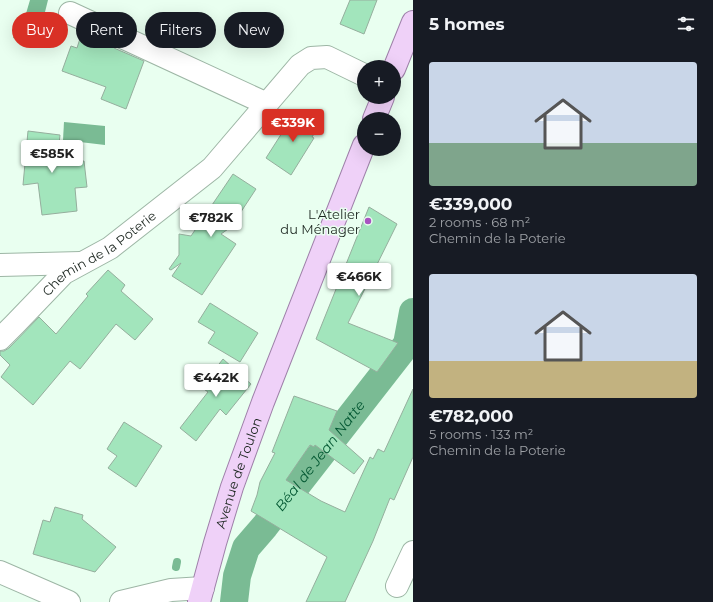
<!DOCTYPE html>
<meta charset="utf-8">
<style>
body{margin:0;font-family:Montserrat,sans-serif;background:#20242c;color:#f1f3f6;height:100vh;display:flex;flex-direction:column;font-size:15px;white-space:nowrap}
*{box-sizing:border-box;margin:0}
p{font-size:13px;color:#9ea1a6}
.icon{flex:none;width:22px;height:22px;fill:none;stroke:currentColor;stroke-width:2;stroke-linecap:round;stroke-linejoin:round}
.map{position:relative;flex:1;overflow:hidden}
.side{display:flex;flex-direction:column;background:#171b24;width:300px}
.side>*{flex:none}
.banner{position:absolute;left:12px;top:12px;width:341px;height:36px;display:flex;gap:8px}
.controls{position:absolute;left:357px;top:60px;display:grid;gap:8px}
.controls a{display:grid;place-items:center;width:44px;height:44px;border-radius:50%;background:#171b24;box-shadow:0 4px 16px #0002;font-size:20px}
.price{position:absolute;translate:-50% -34px;padding:0 9px;border-radius:4px;background:#fff;color:#222;font-size:13px;line-height:26px;filter:drop-shadow(0 1px 2px #0008)}
.price::after{content:'';position:absolute;left:50%;top:24px;width:12px;height:9px;margin-left:-6px;background:inherit;clip-path:polygon(0 0,100% 0,50% 100%)}
.price.active{background:#d93025;color:#fff}
ul{padding:0;list-style:none}
li{display:grid;align-content:center;gap:8px;height:212px;padding:0 16px}
li span{display:grid;place-items:center;height:124px;border-radius:4px;color:#555}
li>.icon{margin-inline-start:auto}
span .icon{width:72px;height:72px;fill:#fffc;stroke-width:1}
li b{font-size:17px}
h2{display:flex;justify-content:space-between;align-items:center;height:48px;padding:0 16px;font-size:17px}
.tag{padding:0 14px;border-radius:18px;background:#171b24;box-shadow:0 4px 16px #0002;font-size:14px;line-height:36px}
.tag.active{background:#d93025;color:#fff}
main{display:flex;flex:1;min-height:0}
.map>svg:first-child{display:block}
.water{fill:#7abb94}
.lines{fill:none;stroke-linecap:round;stroke-linejoin:round}
.stream{stroke:#7abb94;stroke-width:8}
.canal{stroke:#7abb94;stroke-width:28}
.building{fill:#a2e5bc;stroke:#95ae9d}
.minor-casing{stroke:#9db6a5;stroke-width:24}
.major-casing{stroke:#9e81a9;stroke-width:24}
.minor{stroke:#fff;stroke-width:22}
.major{stroke:#efd1f8;stroke-width:22}
.poi-dot{fill:#a853c1;stroke:#e9fff0;stroke-width:1.5}
.labels{text-anchor:middle;dominant-baseline:central;stroke-width:3;stroke-linejoin:round;paint-order:stroke}
.poi-label{font-size:13px;fill:#1b251f;stroke:#e9fff0;text-anchor:end}
.street-label{font-size:13px;fill:#1b251f;stroke:#e9fff0}
.water-label{font-size:14px;font-style:italic;fill:#045833;stroke:#e9fff0}
</style>
<main>
<div class="map">
<svg width="413" height="602" viewBox="0 0 413 602">
<rect width="100%" height="100%" fill="#e9fff0"/>
<!-- water -->
<g class="water">
<path d="M 30,0 L 48,0 L 37,44 L 13,38 L 19,17 L 25,17 Z"/>
<path d="M 64,122 L 105,126 L 105,145 L 63,140 Z"/>
</g>
<g class="lines">
<!-- stream -->
<path class="stream" d="M 176,567 L 177,562"/>
<!-- canal -->
<path class="canal" id="s1" d="M 234,602 L 237,576 L 246,548 L 265,526 L 407,344 L 413,312"/>
</g>
<!-- building -->
<g class="building">
<path d="M 350,0 L 377,0 L 364,34 L 340,24 Z"/>
<path d="M 82,32 L 114,47 L 114,48 L 144,61 L 126,109 L 101,99 L 106,87 L 62,71 L 71,46 L 77,48 Z"/>
<path d="M 300,112 L 320,124 L 312,137 L 314,138 L 291,175 L 266,158 L 289,122 L 292,124 Z"/>
<path d="M 28,131 L 60,135 L 57,163 L 84,161 L 87,187 L 75,188 L 77,211 L 42,215 L 38,183 L 23,185 Z"/>
<path d="M 233,174 L 256,189 L 231,227 L 221,234 L 236,244 L 202,295 L 172,276 L 181,263 L 171,270 L 169,269 L 179,255 L 179,234 L 191,236 Z"/>
<path d="M 369,207 L 397,224 L 348,323 L 398,343 L 377,372 L 316,339 Z"/>
<path d="M 108,270 L 125,285 L 121,291 L 153,319 L 135,340 L 116,324 L 80,369 L 70,361 L 33,405 L 1,377 L 10,365 L 0,355 L 0,351 L 4,351 L 9,348 L 39,317 L 56,334 L 88,296 L 86,294 Z"/>
<path d="M 210,303 L 258,333 L 240,362 L 208,343 L 215,332 L 198,322 Z"/>
<path d="M 223,359 L 251,384 L 226,415 L 220,409 L 196,441 L 180,428 L 208,392 L 201,387 Z"/>
<path d="M 413,389 L 413,457 L 394,500 L 390,498 L 373,541 L 345,602 L 306,602 L 327,557 L 251,511 L 257,495 L 260,482 L 275,453 L 272,452 L 294,396 L 337,411 L 329,430 L 364,461 L 354,474 L 315,445 L 314,447 L 310,445 L 286,480 L 321,501 L 345,512 L 370,457 L 373,459 L 378,449 L 384,452 Z"/>
<path d="M 124,422 L 162,446 L 136,487 L 108,468 L 117,456 L 107,449 Z"/>
<path d="M 55,507 L 83,515 L 82,519 L 116,547 L 95,572 L 33,554 L 43,520 L 50,522 Z"/>
</g>
<g class="lines">
<defs>
<g id="minor">
<path d="M 70,13 L 267,104"/>
<path d="M 0,265 L 81,263"/>
<path id="s2" d="M 0,339 L 15,324 L 64,273 L 110,248 L 212,168 L 300,65 L 311,58 L 327,57 L 364,75"/>
<path d="M 0,572 L 69,602"/>
<path d="M 397,586 L 413,552"/>
<path d="M 121,602 L 171,590 L 203,588"/>
</g>
<g id="major">
<path d="M 394,69 L 413,22"/>
<path d="M 374,119 L 383,97"/>
<path id="s3" d="M 199,602 L 215,543 L 232,487 L 263,402 L 364,145"/>
</g>
</defs>
<!-- minor casing -->
<use href="#minor" class="minor-casing"/>
<!-- major casing -->
<use href="#major" class="major-casing"/>
<!-- minor -->
<use href="#minor" class="minor"/>
<!-- major -->
<use href="#major" class="major"/>
</g>
<!-- markers -->
<circle class="poi-dot" cx="368" cy="221" r="4"/>
<g class="labels">
<!-- poi labels -->
<g class="poi-label">
<text x="360" y="214">L'Atelier<tspan x="360" dy="15">du Ménager</tspan></text>
</g>
<!-- street labels -->
<g class="street-label">
<text stroke="none"><textPath href="#s2" startOffset="132">Chemin de la Poterie</textPath></text>
<text stroke="none"><textPath href="#s3" startOffset="135">Avenue de Toulon</textPath></text>
</g>
<!-- water labels -->
<g class="water-label">
<text stroke="none"><textPath href="#s1" startOffset="174">Béal de Jean Natte</textPath></text>
</g>
</g>
</svg>
<div class="controls">
<a>+</a>
<a>−</a>
</div>
<b class="price active" style="left:293px;top:143px">€339K</b>
<b class="price" style="left:52px;top:174px">€585K</b>
<b class="price" style="left:211px;top:238px">€782K</b>
<b class="price" style="left:359px;top:297px">€466K</b>
<b class="price" style="left:216px;top:398px">€442K</b>
<div class="banner">
<a class="tag active">Buy</a>
<a class="tag">Rent</a>
<a class="tag">Filters</a>
<a class="tag">New</a>
</div>
</div>
<section class="side">
<h2>5 homes<svg class="icon" aria-label="filters" viewBox="0 0 24 24"><path d="M4 7h16M4 17h16"/><circle cx="9" cy="7" r="2"/><circle cx="15" cy="17" r="2"/></svg></h2>
<ul>
<li><span style="background:linear-gradient(#c9d6e8 65%,#7fa58c 0)"><svg class="icon" aria-label="home" viewBox="0 0 24 24"><path d="M3 11l9-7 9 7M6 9v11h12V9"/></svg></span><div><b>€339,000</b><p>2 rooms · 68 m²</p><p>Chemin de la Poterie</p></div></li>
<li><span style="background:linear-gradient(#c9d6e8 70%,#c2b280 0)"><svg class="icon" aria-label="home" viewBox="0 0 24 24"><path d="M3 11l9-7 9 7M6 9v11h12V9"/></svg></span><div><b>€782,000</b><p>5 rooms · 133 m²</p><p>Chemin de la Poterie</p></div></li>
</ul>
</section>
</main>
